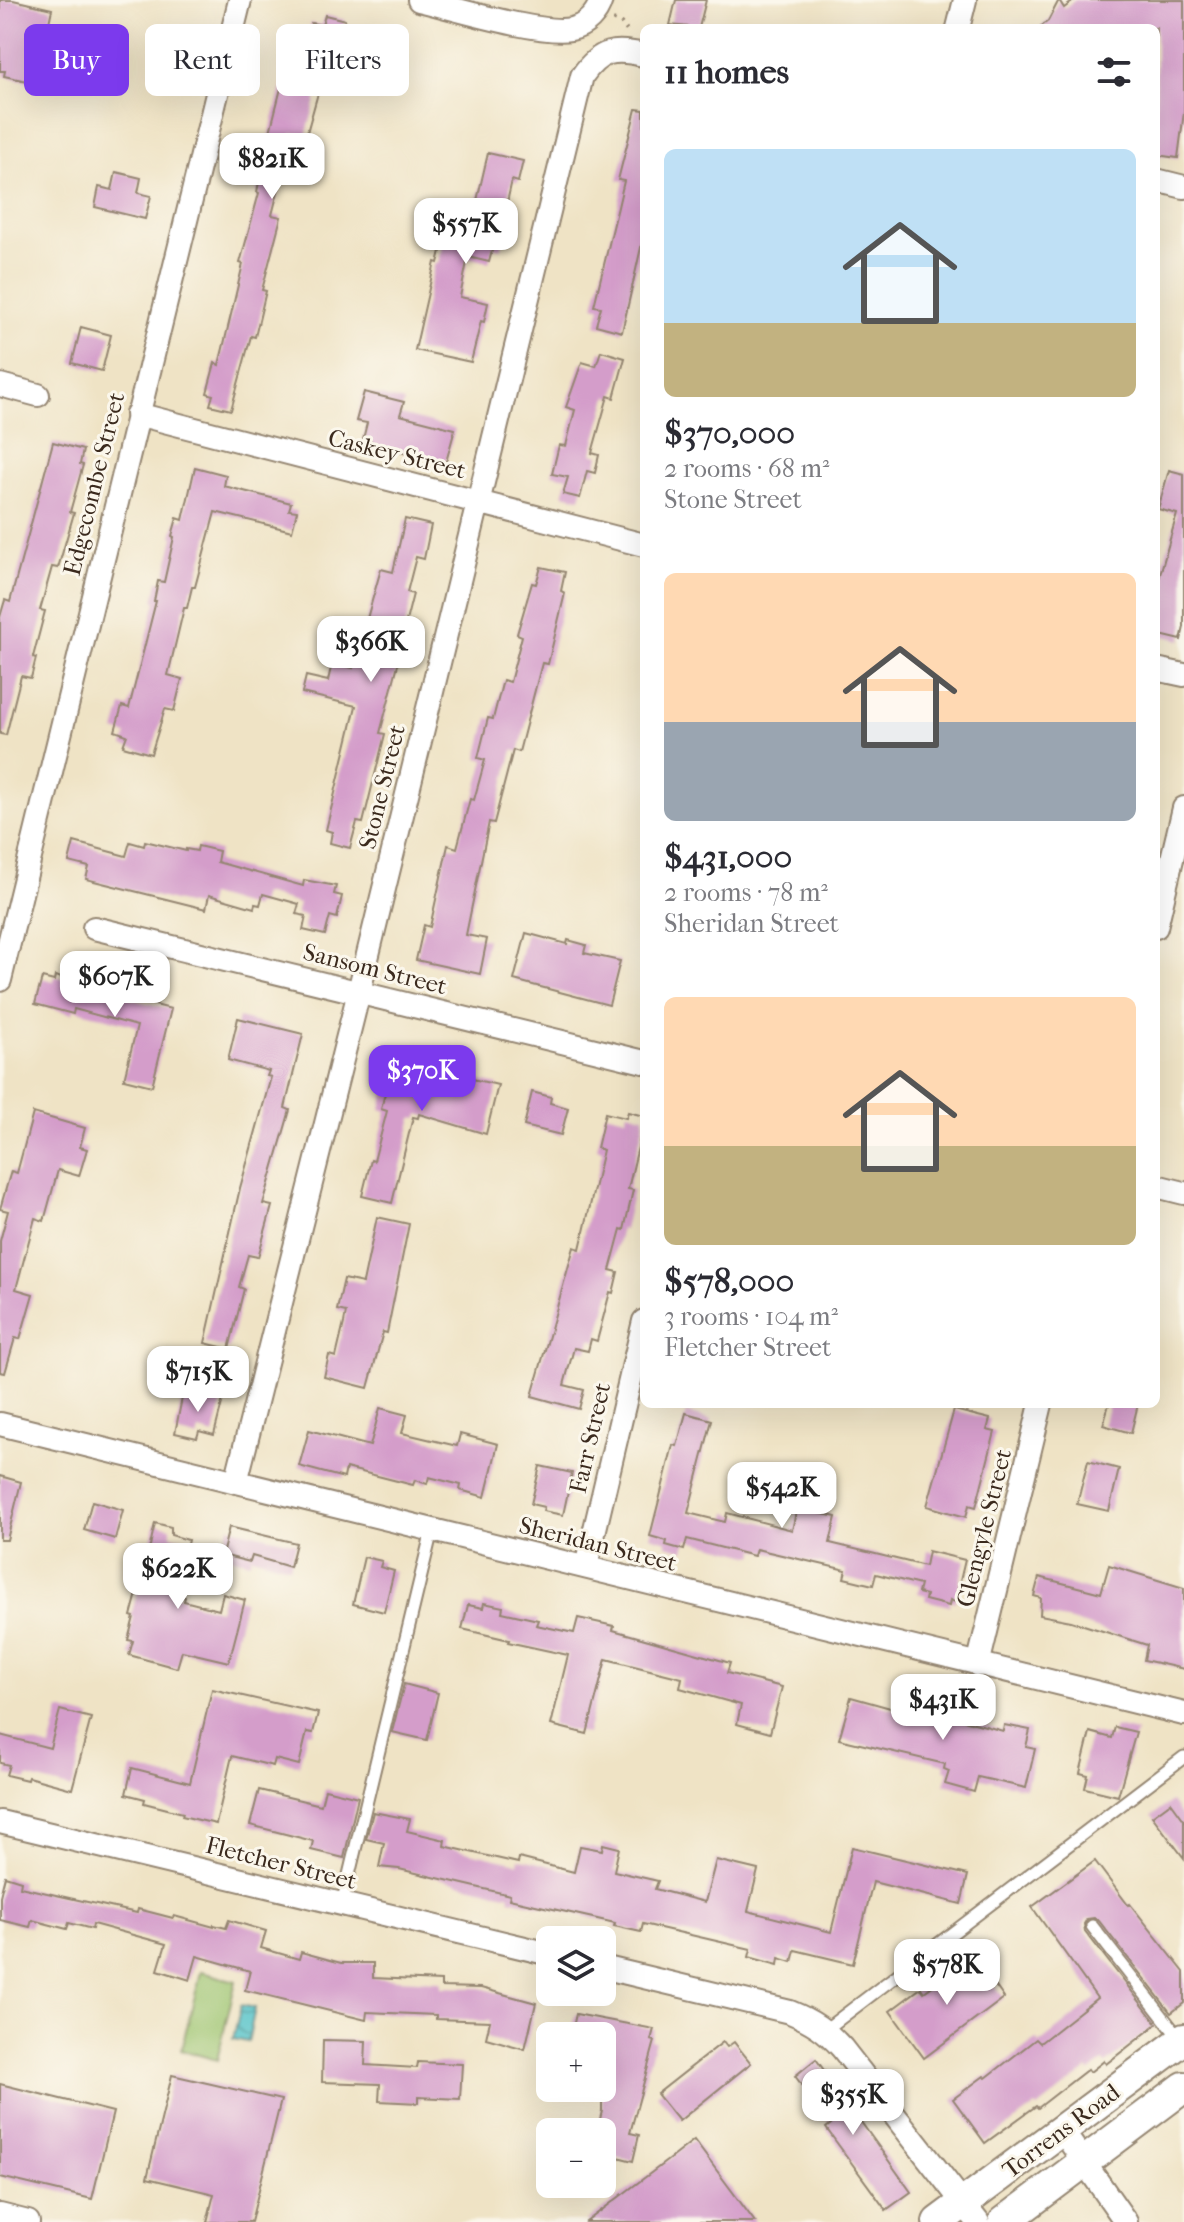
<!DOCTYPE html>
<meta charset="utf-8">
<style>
body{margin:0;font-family:"IM FELL French Canon",serif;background:#f2f2f3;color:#2b2b33;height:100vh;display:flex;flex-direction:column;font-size:30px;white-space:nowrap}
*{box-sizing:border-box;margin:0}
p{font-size:26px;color:#7c7c81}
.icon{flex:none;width:44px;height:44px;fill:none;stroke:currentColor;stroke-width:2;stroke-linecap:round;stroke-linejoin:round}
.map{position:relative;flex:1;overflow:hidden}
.sheet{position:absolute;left:640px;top:24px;width:520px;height:1384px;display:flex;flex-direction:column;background:#fff;border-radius:12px;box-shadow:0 8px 32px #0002}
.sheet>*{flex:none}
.banner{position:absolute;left:24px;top:24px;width:496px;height:72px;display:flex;gap:16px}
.fabs{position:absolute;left:536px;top:1926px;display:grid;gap:16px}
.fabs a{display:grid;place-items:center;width:80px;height:80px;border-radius:12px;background:#fff;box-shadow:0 8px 32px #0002;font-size:40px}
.price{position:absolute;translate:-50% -68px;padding:0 18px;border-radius:16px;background:#fff;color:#222;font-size:26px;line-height:52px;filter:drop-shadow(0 2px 4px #0008)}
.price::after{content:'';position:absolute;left:50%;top:48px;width:24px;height:18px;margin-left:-12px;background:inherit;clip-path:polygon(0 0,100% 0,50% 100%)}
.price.active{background:#7c3aed;color:#fff}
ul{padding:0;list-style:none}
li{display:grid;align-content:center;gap:16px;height:424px;padding:0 24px}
li span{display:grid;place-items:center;height:248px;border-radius:12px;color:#555}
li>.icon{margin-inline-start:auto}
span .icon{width:144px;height:144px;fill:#fffc;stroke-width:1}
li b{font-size:34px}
h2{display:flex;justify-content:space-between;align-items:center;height:96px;padding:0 24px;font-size:34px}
.tag{padding:0 28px;border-radius:12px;background:#fff;box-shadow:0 8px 32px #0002;font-size:28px;line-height:72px}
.tag.active{background:#7c3aed;color:#fff}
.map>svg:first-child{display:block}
.grass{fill:#9ec46f;stroke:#6c7746;stroke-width:2}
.water{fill:url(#water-waves);stroke:#487774;stroke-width:2}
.building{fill:#d49dca}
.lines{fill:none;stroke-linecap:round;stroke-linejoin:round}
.service-casing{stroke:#958672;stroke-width:15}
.minor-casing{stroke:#958672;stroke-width:26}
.secondary-casing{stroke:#958672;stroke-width:34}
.path{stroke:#958672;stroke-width:4;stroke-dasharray:2 6;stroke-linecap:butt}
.service{stroke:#fff;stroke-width:11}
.minor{stroke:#fff;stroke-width:22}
.secondary{stroke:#fff;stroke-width:30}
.labels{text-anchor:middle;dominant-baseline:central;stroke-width:6;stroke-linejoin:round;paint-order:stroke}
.street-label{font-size:24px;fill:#3b2a1e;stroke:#fbf7ec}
</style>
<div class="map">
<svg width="1184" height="2222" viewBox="0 0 1184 2222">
<defs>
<pattern id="water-waves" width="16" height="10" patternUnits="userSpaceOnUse" patternTransform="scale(2)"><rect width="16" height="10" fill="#56c4ca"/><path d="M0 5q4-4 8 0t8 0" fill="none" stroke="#489fa3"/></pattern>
</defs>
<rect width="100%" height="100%" fill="#fbf7ec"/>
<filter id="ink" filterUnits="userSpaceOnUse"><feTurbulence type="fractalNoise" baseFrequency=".0125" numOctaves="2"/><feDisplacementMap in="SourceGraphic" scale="16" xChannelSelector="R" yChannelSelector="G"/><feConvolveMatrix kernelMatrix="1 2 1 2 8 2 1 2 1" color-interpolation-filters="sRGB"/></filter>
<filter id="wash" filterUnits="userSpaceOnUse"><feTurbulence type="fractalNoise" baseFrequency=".006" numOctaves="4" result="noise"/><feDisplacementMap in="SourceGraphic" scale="32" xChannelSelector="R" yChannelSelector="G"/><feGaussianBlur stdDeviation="1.8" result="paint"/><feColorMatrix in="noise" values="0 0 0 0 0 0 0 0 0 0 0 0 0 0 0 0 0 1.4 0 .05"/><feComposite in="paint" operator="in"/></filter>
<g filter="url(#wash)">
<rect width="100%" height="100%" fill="#efe3c5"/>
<!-- grass -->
<path class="grass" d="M 201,1972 L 236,1981 L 217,2060 L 181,2050 Z"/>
<!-- water -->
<path class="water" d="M 241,2005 L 255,2008 L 248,2042 L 233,2039 Z"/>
<g id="blocks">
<!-- building -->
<g class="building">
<path d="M 0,0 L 13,0 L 52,9 L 36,83 L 4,76 L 5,71 L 0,71 Z"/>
<path d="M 676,0 L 706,0 L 699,28 L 670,25 Z"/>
<path d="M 1059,0 L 1064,8 L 1075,0 L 1184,0 L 1184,112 L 1178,158 L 1156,155 L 1156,28 L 1039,28 L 1048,21 Z"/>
<path d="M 325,15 L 345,20 L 332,70 L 325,68 L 306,136 L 293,133 L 272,215 L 281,217 L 262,290 L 266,291 L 255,337 L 251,336 L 231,410 L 210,405 L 213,395 L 207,393 L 215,363 L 219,365 L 243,264 L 240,263 L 259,193 L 257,192 L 259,182 L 254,181 L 261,155 L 264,156 L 284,76 L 289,78 L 296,50 L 304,52 L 311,23 L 322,25 Z"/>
<path d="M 636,109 L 644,110 L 644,234 L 622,332 L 596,325 L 601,307 L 594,306 L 618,207 L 624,181 L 618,180 Z"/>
<path d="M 488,153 L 523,161 L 518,182 L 512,180 L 502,225 L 507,227 L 501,249 L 493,247 L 489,262 L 468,257 L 460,297 L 488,303 L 484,322 L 481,321 L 471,362 L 415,350 L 435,262 L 438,263 L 451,212 L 473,218 Z"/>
<path d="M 116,172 L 141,178 L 138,193 L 151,196 L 145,219 L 95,207 L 99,187 L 112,190 Z"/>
<path d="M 81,327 L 111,335 L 102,371 L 72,363 Z"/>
<path d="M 601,351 L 625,358 L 614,398 L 608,396 L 592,453 L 599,455 L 595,473 L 587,471 L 580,498 L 563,494 L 568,477 L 552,474 L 559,445 L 566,446 L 575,410 L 566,407 L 582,362 L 596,366 Z"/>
<path d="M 364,392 L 404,402 L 400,415 L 455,429 L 446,462 L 370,444 L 371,441 L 363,439 L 367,423 L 356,421 Z"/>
<path d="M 53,442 L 83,450 L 80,464 L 83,465 L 70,512 L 74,513 L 58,568 L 52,567 L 40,610 L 45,611 L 33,657 L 36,658 L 31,678 L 21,676 L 6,735 L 0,734 L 0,617 L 5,600 L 10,602 Z"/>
<path d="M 195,467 L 226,475 L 224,486 L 291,503 L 289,510 L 297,511 L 292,531 L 215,512 L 195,587 L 192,587 L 187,608 L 184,608 L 168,675 L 182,679 L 174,711 L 165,709 L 151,754 L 123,746 L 127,735 L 115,731 L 122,706 L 129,708 L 156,601 L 154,601 L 158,581 L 164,582 L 174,537 L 172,536 L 177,518 L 183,520 Z"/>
<path d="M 1169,470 L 1184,474 L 1184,627 L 1181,640 L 1156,634 L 1156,589 L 1177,514 L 1158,509 Z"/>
<path d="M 405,519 L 431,525 L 424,559 L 416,557 L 407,592 L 413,594 L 403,633 L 406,634 L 380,733 L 385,734 L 363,823 L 357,822 L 350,848 L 330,843 L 332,832 L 326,830 L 356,706 L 302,693 L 306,676 L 328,681 L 332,663 L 353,668 L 381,569 L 393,572 Z"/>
<path d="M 541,567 L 565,572 L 561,591 L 565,593 L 548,664 L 542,663 L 519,752 L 513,750 L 494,823 L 489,822 L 466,935 L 487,939 L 480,974 L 416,960 L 424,925 L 430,927 L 448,845 L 457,848 L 470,799 L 474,800 L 485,760 L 478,758 L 488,718 L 493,719 L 503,680 L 510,682 L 522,636 L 517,634 L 532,583 L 536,584 Z"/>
<path d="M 145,841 L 186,851 L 186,849 L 197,851 L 198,846 L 219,851 L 217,862 L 303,886 L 304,880 L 336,886 L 334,894 L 342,896 L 337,918 L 330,916 L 325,935 L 303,930 L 306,916 L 296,914 L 299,904 L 263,894 L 260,905 L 255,904 L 254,908 L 209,895 L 206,909 L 86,879 L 89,867 L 69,862 L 74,842 L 126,856 L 130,842 L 144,846 Z"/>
<path d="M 526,933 L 567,944 L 568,940 L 586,945 L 584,953 L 620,961 L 609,1005 L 514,980 Z"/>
<path d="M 55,976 L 113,993 L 116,983 L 134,988 L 131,999 L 171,1009 L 152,1086 L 124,1079 L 137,1026 L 74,1009 L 73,1014 L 35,1004 L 42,978 L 54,981 Z"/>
<path d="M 238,1018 L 303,1034 L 285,1108 L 290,1110 L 263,1204 L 272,1206 L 258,1257 L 248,1255 L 239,1287 L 244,1289 L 229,1349 L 205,1343 L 240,1188 L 271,1077 L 267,1076 L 269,1071 L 228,1060 Z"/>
<path d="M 396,1049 L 433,1058 L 430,1069 L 498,1085 L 486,1134 L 419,1114 L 418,1118 L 413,1117 L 392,1203 L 362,1196 L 371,1160 L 374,1161 L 387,1111 L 381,1109 Z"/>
<path d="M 532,1092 L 551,1097 L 550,1103 L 568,1108 L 561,1135 L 524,1126 Z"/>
<path d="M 628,1112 L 644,1116 L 644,1122 L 628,1189 L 633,1190 L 624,1230 L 621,1229 L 610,1270 L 618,1272 L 613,1293 L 610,1292 L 597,1341 L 591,1339 L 588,1351 L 574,1348 L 564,1385 L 584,1390 L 579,1409 L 532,1396 L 574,1247 L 580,1249 L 603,1150 L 597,1148 L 605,1113 L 626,1118 Z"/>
<path d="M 33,1113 L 85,1128 L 80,1147 L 87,1149 L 79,1176 L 58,1170 L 44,1221 L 35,1218 L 16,1289 L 33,1294 L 20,1339 L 15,1338 L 5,1373 L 0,1372 L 0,1241 L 8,1211 L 0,1209 L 11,1171 L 17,1173 Z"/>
<path d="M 377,1217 L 409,1224 L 387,1333 L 383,1332 L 368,1388 L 324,1377 L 329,1355 L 336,1357 L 344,1323 L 346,1312 L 337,1310 L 344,1279 L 363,1283 Z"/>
<path d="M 184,1388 L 223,1399 L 214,1435 L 199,1431 L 197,1438 L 175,1433 Z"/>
<path d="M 1109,1404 L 1138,1404 L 1131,1433 L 1103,1425 Z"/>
<path d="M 380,1408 L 407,1415 L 402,1433 L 457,1446 L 460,1434 L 498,1444 L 485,1497 L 460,1490 L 461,1485 L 429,1477 L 427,1484 L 415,1480 L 413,1485 L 346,1468 L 344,1478 L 299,1466 L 309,1430 L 370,1446 Z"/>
<path d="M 954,1410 L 990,1419 L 987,1430 L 995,1432 L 976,1507 L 969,1505 L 966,1517 L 927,1506 Z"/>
<path d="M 686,1413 L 712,1420 L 688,1513 L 725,1522 L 727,1513 L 792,1530 L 797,1508 L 836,1517 L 830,1543 L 925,1566 L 928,1551 L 965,1560 L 955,1602 L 950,1600 L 949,1606 L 925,1600 L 926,1595 L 918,1593 L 920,1585 L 876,1574 L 873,1585 L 844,1578 L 846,1570 L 756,1549 L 754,1556 L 687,1539 L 684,1550 L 666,1545 L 667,1541 L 650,1536 L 673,1445 L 677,1446 Z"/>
<path d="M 1088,1461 L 1119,1469 L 1109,1511 L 1077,1504 Z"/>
<path d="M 540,1466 L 572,1473 L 563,1515 L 543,1511 L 544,1507 L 531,1504 Z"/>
<path d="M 0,1476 L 21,1482 L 7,1540 L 0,1540 Z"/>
<path d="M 92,1501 L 123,1510 L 115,1539 L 84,1530 Z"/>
<path d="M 155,1523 L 171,1527 L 171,1535 L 188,1540 L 175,1595 L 185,1597 L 184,1601 L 219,1610 L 223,1594 L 245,1600 L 229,1662 L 182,1651 L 177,1668 L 129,1655 L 133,1641 L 128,1640 L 134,1617 L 131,1616 L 139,1586 L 141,1587 Z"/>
<path d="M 229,1527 L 296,1543 L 290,1567 L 252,1556 L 250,1562 L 222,1555 Z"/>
<path d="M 364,1557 L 382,1561 L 380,1567 L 394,1571 L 384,1612 L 353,1604 Z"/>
<path d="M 1109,1565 L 1184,1588 L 1184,1669 L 1144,1660 L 1147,1645 L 1071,1621 L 1040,1615 L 1041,1598 L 1034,1596 L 1039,1577 L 1101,1593 Z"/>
<path d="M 484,1603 L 503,1607 L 502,1612 L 538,1620 L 536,1625 L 574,1633 L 578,1618 L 614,1626 L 613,1630 L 730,1663 L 727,1673 L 782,1687 L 770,1733 L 737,1724 L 741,1705 L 680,1688 L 682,1678 L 606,1659 L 587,1734 L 551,1725 L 568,1655 L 508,1642 L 509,1640 L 462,1629 L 468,1605 L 483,1608 Z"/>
<path d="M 404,1684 L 438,1693 L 427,1740 L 392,1732 Z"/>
<path d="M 212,1689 L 318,1713 L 313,1733 L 307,1732 L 299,1765 L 275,1759 L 273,1766 L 232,1756 L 216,1824 L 182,1816 L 183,1813 L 144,1803 L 145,1799 L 126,1794 L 132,1768 L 190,1783 Z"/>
<path d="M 851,1697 L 901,1711 L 904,1700 L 943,1710 L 942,1714 L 1003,1731 L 1004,1725 L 1030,1730 L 1026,1747 L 1035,1749 L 1026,1788 L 978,1777 L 974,1792 L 945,1784 L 949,1771 L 944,1769 L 945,1764 L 839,1739 Z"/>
<path d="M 60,1710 L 91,1718 L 72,1789 L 28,1777 L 27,1780 L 6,1775 L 9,1765 L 0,1763 L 0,1735 L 50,1748 Z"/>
<path d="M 1115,1727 L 1136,1732 L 1118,1796 L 1085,1788 L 1088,1775 L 1080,1773 L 1090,1732 L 1112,1738 Z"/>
<path d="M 325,1789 L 358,1797 L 344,1858 L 311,1850 L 313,1841 L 250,1825 L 259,1790 L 321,1805 Z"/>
<path d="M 1171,1802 L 1184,1820 L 1184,1858 L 1152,1816 Z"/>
<path d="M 373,1812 L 410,1819 L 407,1831 L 445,1840 L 444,1846 L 518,1863 L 519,1858 L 574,1872 L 580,1846 L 602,1850 L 603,1844 L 619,1848 L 614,1871 L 658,1881 L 655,1889 L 705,1902 L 716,1860 L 758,1870 L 748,1911 L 831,1932 L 852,1847 L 968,1875 L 961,1904 L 873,1882 L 853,1964 L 795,1950 L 792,1962 L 779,1958 L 778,1965 L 749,1957 L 751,1949 L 682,1933 L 643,1924 L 641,1932 L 614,1926 L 615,1923 L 509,1899 L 510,1895 L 399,1869 L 379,1867 L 384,1843 L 366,1839 Z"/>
<path d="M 1095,1861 L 1128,1905 L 1130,1904 L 1184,1972 L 1184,2003 L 1171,2013 L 1099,1921 L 1094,1918 L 1087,1919 L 1084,1924 L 1085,1931 L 1157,2024 L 1106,2064 L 1104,2061 L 1090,2072 L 1088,2069 L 1038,2108 L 1036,2106 L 985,2143 L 953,2099 L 984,2076 L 986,2078 L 1036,2039 L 1040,2043 L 1097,1998 L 1032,1907 Z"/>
<path d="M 5,1876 L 21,1881 L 20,1887 L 137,1913 L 138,1909 L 173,1918 L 174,1916 L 214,1927 L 214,1925 L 226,1928 L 229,1920 L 266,1931 L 261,1948 L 299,1959 L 301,1952 L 341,1963 L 373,1963 L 373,1978 L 441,1981 L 441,1987 L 481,1988 L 536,2003 L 525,2049 L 486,2038 L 490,2021 L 436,2019 L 436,2015 L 367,2012 L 366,2020 L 245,1990 L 250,1971 L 197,1956 L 190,1980 L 158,1970 L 166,1944 L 93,1924 L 92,1929 L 69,1923 L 67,1929 L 32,1920 L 30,1927 L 0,1920 L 0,1896 Z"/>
<path d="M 974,1956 L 1004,1998 L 924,2058 L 890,2011 L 921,1988 L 924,1992 Z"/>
<path d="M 576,2014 L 654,2029 L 651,2040 L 655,2041 L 630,2133 L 639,2135 L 633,2161 L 602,2153 L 602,2132 L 597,2132 L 602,2111 L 602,2036 L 571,2036 Z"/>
<path d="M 323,2040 L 366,2041 L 365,2065 L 417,2068 L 418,2062 L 462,2064 L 460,2099 L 419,2097 L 419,2103 L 379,2101 L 380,2084 L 322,2082 Z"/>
<path d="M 723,2042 L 727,2047 L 734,2042 L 751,2063 L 679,2121 L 657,2094 Z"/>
<path d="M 816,2059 L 911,2192 L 886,2210 L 826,2128 L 831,2124 L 795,2076 Z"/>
<path d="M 172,2075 L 281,2100 L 251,2222 L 207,2222 L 214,2194 L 147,2178 Z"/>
<path d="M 0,2084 L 113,2112 L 92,2199 L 0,2177 Z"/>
<path d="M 694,2140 L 755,2222 L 586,2222 L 672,2157 Z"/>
</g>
</g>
</g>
<g filter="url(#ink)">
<use href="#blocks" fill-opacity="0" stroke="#958672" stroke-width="2"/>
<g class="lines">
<defs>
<g id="service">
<path d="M 342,1904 L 432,1530"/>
<path d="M 1092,1926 L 1180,2039"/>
<path d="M 825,2030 L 1184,1757"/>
</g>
<g id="minor">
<path d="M 419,0 C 453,8 541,35 571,29 C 586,26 597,14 601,0"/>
<path d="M 958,28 L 965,0"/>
<path d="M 1156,180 L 1184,187"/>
<path d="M 0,385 L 38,395"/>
<path d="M 137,414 L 644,545"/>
<path d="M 1156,669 L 1184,675"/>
<path d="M 1156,927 L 1184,808"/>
<path d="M 94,928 L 644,1062"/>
<path d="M 0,980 L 240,0"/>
<path d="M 1156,1186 L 1184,1193"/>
<path d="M 0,1424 L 1184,1714"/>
<path d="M 236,1482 L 353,1016 L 582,76 C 600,50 614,48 644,55"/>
<path d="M 586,1567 L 644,1321"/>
<path d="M 978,1665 L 1041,1404"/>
<path d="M 0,1822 L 550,1954"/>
<path d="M 602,1967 L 790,2012 C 812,2021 826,2030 842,2048 L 978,2222"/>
<path d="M 1061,2129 L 1126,2222"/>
<path d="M 0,2215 L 28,2222"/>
</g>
<g id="secondary">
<path d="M 938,2222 L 1184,2039"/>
<path d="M 1004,2222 L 1184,2087"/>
</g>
</defs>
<!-- service casing -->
<use href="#service" class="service-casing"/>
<!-- minor casing -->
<use href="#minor" class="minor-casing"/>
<!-- secondary casing -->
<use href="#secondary" class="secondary-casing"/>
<!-- path -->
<path class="path" d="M 613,20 L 621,23 L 627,31"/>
<!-- service -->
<use href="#service" class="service"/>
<!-- minor -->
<use href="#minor" class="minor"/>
<!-- secondary -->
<use href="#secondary" class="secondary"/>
</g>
</g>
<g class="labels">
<!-- street labels -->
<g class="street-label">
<text transform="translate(397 454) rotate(14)">Caskey Street</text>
<text transform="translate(94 484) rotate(-76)">Edgecombe Street</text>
<text transform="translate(382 787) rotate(-76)">Stone Street</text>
<text transform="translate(375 969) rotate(14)">Sansom Street</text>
<text transform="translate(590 1438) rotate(-77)">Farr Street</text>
<text transform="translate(984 1528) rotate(-76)">Glengyle Street</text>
<text transform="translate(598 1544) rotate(14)">Sheridan Street</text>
<text transform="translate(281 1863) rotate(14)">Fletcher Street</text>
<text transform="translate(1061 2131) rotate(-37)">Torrens Road</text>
</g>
</g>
</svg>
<div class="fabs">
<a><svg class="icon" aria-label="layers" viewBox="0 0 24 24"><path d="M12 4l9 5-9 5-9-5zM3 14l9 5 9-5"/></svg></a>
<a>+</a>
<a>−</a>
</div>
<b class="price" style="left:272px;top:201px">$821K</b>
<b class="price" style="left:466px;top:266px">$557K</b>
<b class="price" style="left:371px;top:684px">$366K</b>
<b class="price" style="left:115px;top:1019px">$607K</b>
<b class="price active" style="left:422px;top:1113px">$370K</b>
<b class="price" style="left:198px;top:1414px">$715K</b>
<b class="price" style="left:782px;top:1530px">$542K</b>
<b class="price" style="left:178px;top:1611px">$622K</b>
<b class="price" style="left:943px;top:1742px">$431K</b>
<b class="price" style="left:947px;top:2007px">$578K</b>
<b class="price" style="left:853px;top:2137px">$355K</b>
<div class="banner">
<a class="tag active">Buy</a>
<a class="tag">Rent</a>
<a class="tag">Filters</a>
</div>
<section class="sheet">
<h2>11 homes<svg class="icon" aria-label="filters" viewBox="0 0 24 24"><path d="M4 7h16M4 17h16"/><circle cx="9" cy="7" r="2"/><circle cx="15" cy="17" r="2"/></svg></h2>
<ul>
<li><span style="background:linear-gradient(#bfe0f5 70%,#c2b280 0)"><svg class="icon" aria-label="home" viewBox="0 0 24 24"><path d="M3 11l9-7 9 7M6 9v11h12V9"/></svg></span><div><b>$370,000</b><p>2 rooms · 68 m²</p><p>Stone Street</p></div></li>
<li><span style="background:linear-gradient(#ffd9b3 60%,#9aa5b1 0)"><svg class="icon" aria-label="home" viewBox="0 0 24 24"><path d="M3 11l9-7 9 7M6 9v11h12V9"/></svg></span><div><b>$431,000</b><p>2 rooms · 78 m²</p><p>Sheridan Street</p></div></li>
<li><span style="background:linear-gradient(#ffd9b3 60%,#c2b280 0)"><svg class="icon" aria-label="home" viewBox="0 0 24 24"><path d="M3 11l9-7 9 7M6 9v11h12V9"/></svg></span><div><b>$578,000</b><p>3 rooms · 104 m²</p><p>Fletcher Street</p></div></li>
</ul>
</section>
</div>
